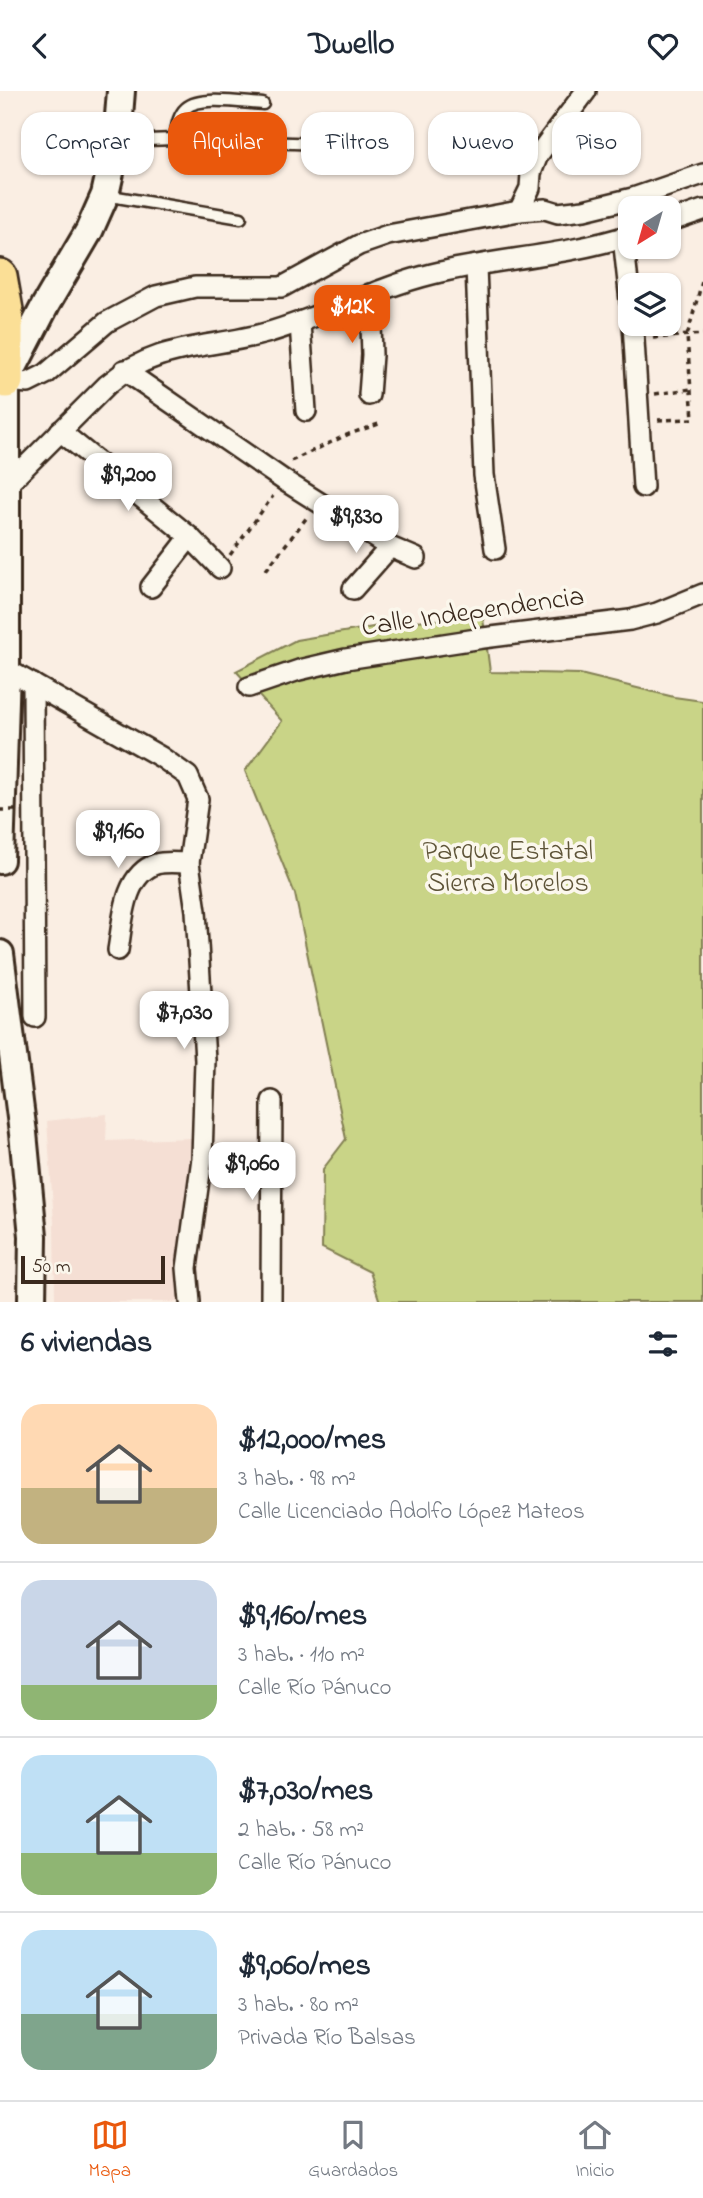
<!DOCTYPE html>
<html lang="es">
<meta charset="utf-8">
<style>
body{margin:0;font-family:"Indie Flower",sans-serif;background:#f6f6f7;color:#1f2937;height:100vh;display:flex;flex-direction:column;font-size:26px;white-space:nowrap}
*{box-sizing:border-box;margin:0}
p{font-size:23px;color:#747a83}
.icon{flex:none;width:38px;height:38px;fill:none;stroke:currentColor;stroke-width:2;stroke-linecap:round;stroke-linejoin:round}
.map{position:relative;height:1211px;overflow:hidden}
.drawer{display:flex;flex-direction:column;background:#fff;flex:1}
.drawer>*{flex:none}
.banner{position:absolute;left:21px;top:21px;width:662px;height:63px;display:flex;gap:14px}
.needle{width:46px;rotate:217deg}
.tools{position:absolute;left:618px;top:105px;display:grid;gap:14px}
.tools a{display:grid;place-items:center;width:63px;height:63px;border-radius:14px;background:#fff;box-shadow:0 2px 5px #0004;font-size:35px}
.scale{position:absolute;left:21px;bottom:18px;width:144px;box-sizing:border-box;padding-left:7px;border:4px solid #3b2a1e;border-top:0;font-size:19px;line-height:24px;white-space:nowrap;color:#3b2a1e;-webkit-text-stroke:5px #fbf7ec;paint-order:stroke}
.price{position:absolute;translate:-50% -60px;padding:0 16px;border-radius:14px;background:#fff;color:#222;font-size:23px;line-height:46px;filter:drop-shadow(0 2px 4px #0008)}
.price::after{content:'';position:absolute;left:50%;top:42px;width:21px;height:16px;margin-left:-10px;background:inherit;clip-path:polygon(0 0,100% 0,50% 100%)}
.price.on{background:#ea580c;color:#fff}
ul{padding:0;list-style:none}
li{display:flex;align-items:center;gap:21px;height:175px;padding:0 21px}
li+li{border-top:2px solid #e0e1e3}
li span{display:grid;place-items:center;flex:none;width:196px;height:140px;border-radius:21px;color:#555}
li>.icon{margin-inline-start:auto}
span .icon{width:84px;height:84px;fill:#fffc;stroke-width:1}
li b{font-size:30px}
h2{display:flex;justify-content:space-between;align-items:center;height:84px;padding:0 21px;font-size:30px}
.chip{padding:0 24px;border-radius:21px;background:#fff;box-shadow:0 2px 5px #0004;font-size:24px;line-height:63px}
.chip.on{background:#ea580c;color:#fff}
header{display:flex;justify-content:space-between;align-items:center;height:91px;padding:0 21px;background:#fff;font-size:32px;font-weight:700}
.tab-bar{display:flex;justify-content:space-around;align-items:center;height:98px;border-top:2px solid #e0e1e3;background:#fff;font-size:19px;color:#747a83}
.tab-bar a{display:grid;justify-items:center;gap:4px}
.tab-bar .on{color:#ea580c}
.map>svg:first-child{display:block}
.built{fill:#f5dfd4}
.green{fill:#c9d487;stroke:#827f52;stroke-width:2}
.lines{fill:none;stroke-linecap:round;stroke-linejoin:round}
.lane-casing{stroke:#3b2a1e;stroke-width:15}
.street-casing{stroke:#3b2a1e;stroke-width:24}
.secondary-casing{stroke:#3b2a1e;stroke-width:32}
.highway-casing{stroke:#3b2a1e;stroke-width:38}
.path{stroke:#3b2a1e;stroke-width:3.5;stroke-dasharray:5 5;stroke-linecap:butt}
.lane{stroke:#fbf7ec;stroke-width:10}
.street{stroke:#fbf7ec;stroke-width:19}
.secondary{stroke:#fbf7ec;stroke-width:26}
.highway{stroke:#fbdf96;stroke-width:33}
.path-bridge{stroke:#3b2a1e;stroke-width:3.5;stroke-dasharray:5 5;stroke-linecap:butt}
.labels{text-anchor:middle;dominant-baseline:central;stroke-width:7;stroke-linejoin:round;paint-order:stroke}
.street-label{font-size:28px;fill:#3b2a1e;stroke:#fbf7ec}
.park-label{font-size:28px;fill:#5e5438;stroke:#fbf7ec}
</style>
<header><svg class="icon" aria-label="back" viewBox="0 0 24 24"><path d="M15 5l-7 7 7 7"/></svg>Dwello<svg class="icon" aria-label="heart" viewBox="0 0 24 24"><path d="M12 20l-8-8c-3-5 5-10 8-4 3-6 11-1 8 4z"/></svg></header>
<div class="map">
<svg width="703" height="1211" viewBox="0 0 703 1211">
<rect width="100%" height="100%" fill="#faeee3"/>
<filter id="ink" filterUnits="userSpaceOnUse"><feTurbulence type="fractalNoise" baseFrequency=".0143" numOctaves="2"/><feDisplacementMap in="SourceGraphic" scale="14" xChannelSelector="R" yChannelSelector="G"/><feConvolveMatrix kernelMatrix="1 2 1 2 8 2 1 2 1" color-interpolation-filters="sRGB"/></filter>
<g filter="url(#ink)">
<!-- built -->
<path class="built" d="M 107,1023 L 106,1050 L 192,1047 L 182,1211 L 55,1211 L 54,1131 L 47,1030 Z"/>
<!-- green -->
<path class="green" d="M 483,527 L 490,581 L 580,583 L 674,606 L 703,610 L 703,1211 L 380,1211 L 370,1181 L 322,1157 L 323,1078 L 346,1048 L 295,803 L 245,680 L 282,630 L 236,580 L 296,549 L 409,530 Z"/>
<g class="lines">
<defs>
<g id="lane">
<path d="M 175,48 C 177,38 177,25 186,17 C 200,4 244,12 263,13"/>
<path d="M 118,50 L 175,48 L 324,53"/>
<path d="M 105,104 L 241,127"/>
</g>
<g id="street">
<path d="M 519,120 L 530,97 L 531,82 L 538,64 L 586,0"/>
<path d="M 668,131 L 703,119"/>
<path d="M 623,146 L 630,210"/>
<path d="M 476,175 L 484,384 L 495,458"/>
<path d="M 300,232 L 306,320"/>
<path d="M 633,233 L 643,396"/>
<path d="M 124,279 L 285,390 L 390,456 L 416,467"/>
<path d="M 6,290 L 28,292 L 46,283 L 107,231 L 156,205 L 195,196 L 282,196 L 359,154 L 388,144 L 519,120 L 545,118 L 558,122 L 584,119 L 633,107 L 703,83"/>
<path d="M 369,304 L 372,264 L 370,203"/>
<path d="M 60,340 L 190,446 L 220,477"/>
<path d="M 6,395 L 107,294 C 156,252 208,258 266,242 C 323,226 375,197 432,183 C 497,167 566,165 630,144"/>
<path d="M 151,496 L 190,446"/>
<path d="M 353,498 L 390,456"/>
<path d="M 6,578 L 161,666 L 188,685 L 198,708 L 189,772 L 196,820 L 205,969 L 202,1067 L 187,1177 L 190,1211"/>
<path d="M 33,593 L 35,926"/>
<path d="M 249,596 L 299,579 L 346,568 L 483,547 L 630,529 L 657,522 L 703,503"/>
<path d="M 118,859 C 123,832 123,784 156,773 C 166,770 179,772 189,772"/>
<path d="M 271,1211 L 272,1010"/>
</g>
<g id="secondary">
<path d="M 0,769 L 6,578 L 6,290 L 46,213 L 89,140 L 105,104 L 117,50 L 121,0"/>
<path d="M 0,863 L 23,1042 L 33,1145 L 32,1211"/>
</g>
<path id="highway" d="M 0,185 L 6,219 L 6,290"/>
</defs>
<!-- lane casing -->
<use href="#lane" class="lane-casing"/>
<!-- street casing -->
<use href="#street" class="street-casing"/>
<!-- secondary casing -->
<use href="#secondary" class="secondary-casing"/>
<!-- highway casing -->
<use href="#highway" class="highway-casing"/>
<!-- path -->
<g class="path">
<path d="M 653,247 L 703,243"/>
<path d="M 655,303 L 691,298"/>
<path d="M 658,329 L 693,328 L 687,245 L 703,187"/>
<path d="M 291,370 L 349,343 L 382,332"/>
<path d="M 230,464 L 273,405"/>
<path d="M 266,479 L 308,425"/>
</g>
<!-- lane -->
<use href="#lane" class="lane"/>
<!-- street -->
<use href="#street" class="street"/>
<!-- secondary -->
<use href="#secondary" class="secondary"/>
<!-- highway -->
<use href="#highway" class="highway"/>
<!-- path-bridge -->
<path class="path-bridge" d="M 0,719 L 20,719"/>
</g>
</g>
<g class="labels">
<!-- street labels -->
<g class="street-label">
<text transform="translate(473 522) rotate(-8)">Calle Independencia</text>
</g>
<!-- park labels -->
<g class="park-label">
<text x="508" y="761">Parque Estatal<tspan x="508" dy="32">Sierra Morelos</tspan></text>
</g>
</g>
</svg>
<div class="tools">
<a><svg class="needle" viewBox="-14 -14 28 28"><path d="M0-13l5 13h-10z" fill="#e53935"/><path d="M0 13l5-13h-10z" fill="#747a83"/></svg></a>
<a><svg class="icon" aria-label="layers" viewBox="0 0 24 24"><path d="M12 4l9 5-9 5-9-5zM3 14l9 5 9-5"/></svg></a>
</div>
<div class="scale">50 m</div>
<b class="price on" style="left:352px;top:254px">$12K</b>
<b class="price" style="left:128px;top:422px">$9,200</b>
<b class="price" style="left:356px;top:464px">$9,830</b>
<b class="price" style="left:118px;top:779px">$9,160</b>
<b class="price" style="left:184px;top:960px">$7,030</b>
<b class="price" style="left:252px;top:1111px">$9,060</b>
<div class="banner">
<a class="chip">Comprar</a>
<a class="chip on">Alquilar</a>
<a class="chip">Filtros</a>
<a class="chip">Nuevo</a>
<a class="chip">Piso</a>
</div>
</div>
<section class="drawer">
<h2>6 viviendas<svg class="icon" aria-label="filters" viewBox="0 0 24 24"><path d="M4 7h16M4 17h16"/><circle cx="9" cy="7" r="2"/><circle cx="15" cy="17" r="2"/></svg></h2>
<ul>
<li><span style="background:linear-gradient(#ffd9b3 60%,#c2b280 0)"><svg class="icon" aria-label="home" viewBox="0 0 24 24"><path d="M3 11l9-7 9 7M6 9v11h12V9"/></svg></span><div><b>$12,000/mes</b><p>3 hab. · 98 m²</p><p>Calle Licenciado Adolfo López Mateos</p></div></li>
<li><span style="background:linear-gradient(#c9d6e8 75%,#8fb573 0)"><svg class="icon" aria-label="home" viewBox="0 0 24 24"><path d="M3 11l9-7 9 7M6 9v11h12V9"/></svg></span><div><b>$9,160/mes</b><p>3 hab. · 110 m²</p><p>Calle Río Pánuco</p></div></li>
<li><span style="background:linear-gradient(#bfe0f5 70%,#8fb573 0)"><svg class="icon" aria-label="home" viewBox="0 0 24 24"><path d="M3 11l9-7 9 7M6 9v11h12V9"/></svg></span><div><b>$7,030/mes</b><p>2 hab. · 58 m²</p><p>Calle Río Pánuco</p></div></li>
<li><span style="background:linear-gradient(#bfe0f5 60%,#7fa58c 0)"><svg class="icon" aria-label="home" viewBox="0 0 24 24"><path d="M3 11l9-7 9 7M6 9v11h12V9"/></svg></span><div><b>$9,060/mes</b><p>3 hab. · 80 m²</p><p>Privada Río Balsas</p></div></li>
</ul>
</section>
<nav class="tab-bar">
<a class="on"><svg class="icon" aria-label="map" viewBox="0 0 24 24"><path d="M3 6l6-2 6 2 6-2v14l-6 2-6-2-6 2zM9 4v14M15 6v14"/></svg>Mapa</a>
<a><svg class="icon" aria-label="saved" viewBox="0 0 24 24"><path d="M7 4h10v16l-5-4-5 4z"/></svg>Guardados</a>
<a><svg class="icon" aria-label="home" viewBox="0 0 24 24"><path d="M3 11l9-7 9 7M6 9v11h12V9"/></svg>Inicio</a>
</nav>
